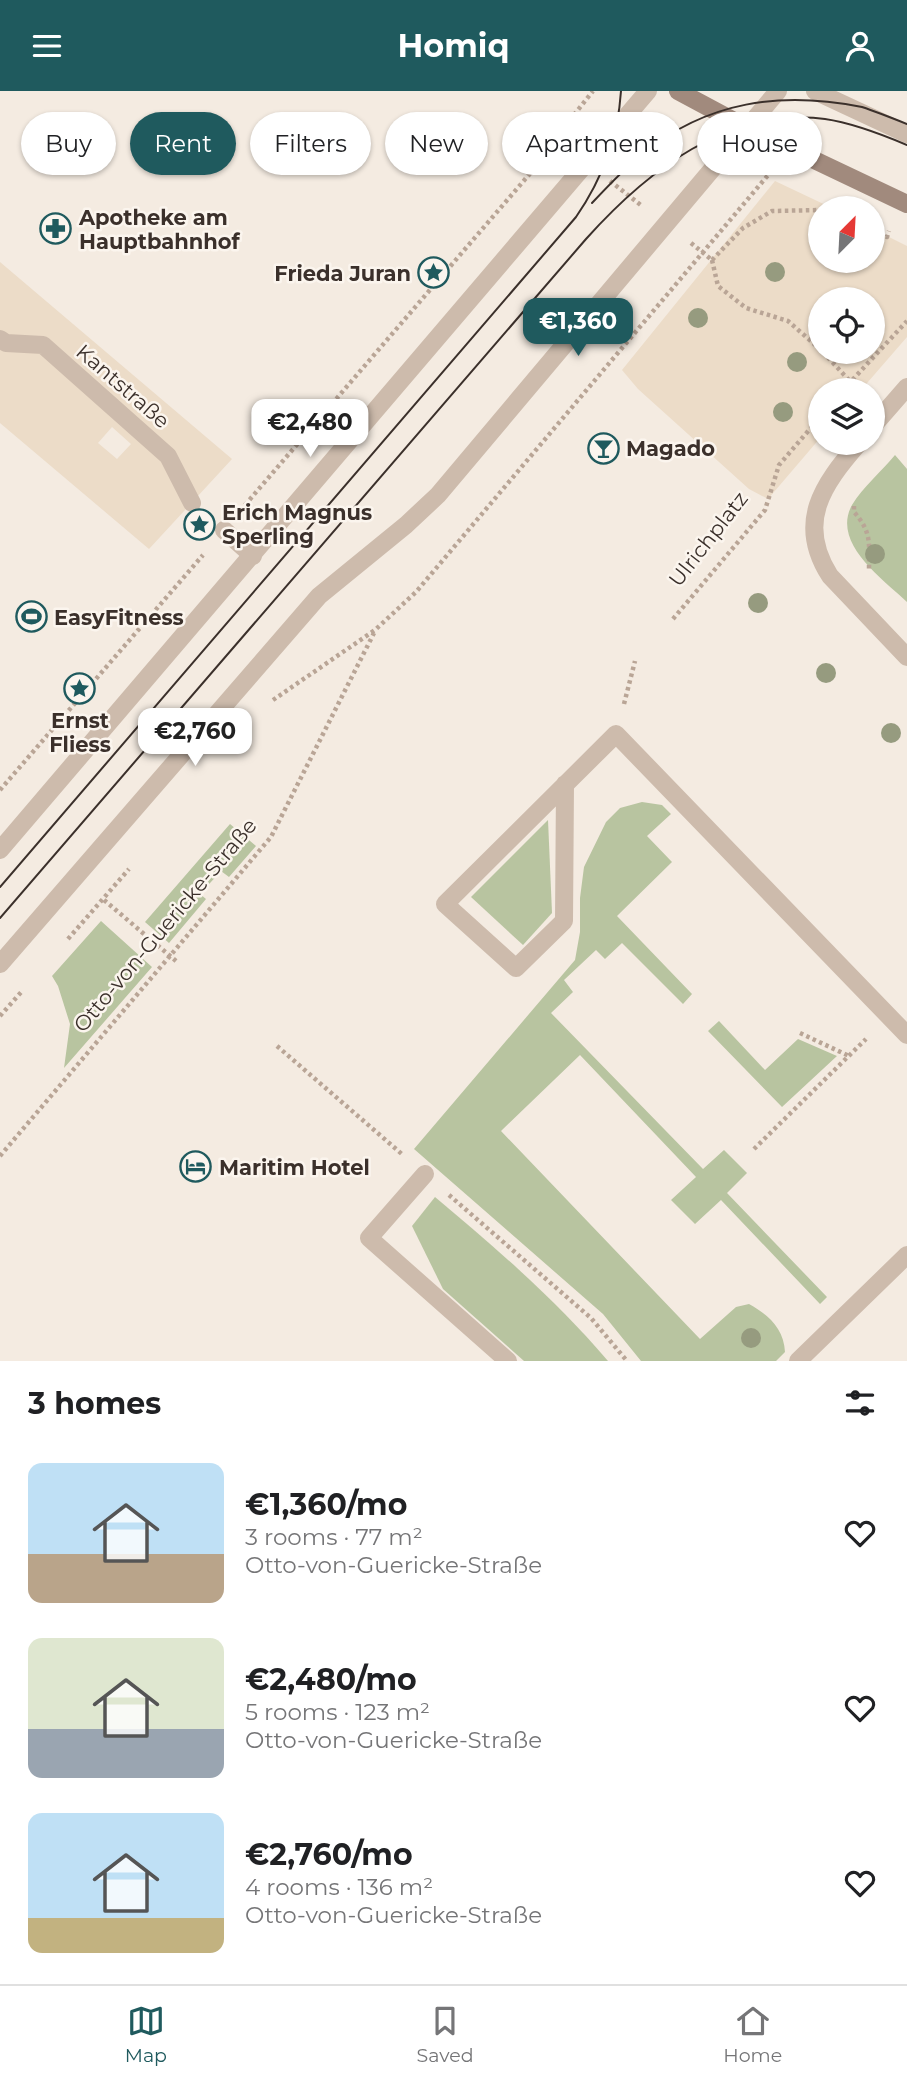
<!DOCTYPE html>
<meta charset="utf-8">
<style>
body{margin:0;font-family:Montserrat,sans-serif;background:#f2f2f2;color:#202124;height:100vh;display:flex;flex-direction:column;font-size:26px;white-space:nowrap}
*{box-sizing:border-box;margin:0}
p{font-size:23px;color:#757577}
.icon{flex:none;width:38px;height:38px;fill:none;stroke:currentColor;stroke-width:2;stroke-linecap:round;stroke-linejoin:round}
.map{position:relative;height:1270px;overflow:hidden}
.panel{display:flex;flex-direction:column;background:#fff;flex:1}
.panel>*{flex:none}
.guide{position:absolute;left:21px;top:21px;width:866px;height:63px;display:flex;gap:14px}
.needle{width:46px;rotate:24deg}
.fabs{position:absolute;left:808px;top:105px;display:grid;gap:14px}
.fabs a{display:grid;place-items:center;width:77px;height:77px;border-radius:50%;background:#fff;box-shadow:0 2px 5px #0004;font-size:35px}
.price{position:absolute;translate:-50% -60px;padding:0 16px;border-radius:14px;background:#fff;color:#222;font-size:23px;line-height:46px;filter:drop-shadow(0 2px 4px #0008)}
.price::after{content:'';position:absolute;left:50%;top:42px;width:21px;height:16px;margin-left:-10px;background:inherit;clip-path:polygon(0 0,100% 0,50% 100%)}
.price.active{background:#1f5a5e;color:#fff}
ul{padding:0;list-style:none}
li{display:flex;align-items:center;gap:21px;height:175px;padding:0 28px}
li span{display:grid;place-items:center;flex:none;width:196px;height:140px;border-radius:14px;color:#555}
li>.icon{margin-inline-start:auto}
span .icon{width:84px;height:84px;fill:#fffc;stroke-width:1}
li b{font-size:30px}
h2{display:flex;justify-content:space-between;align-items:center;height:84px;padding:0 28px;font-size:30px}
.pill{padding:0 24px;border-radius:32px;background:#fff;box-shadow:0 2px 5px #0004;font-size:24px;line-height:63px}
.pill.active{background:#1f5a5e;color:#fff}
header{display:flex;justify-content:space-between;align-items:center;height:91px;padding:0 28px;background:#1f5a5e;color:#fff;font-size:32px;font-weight:700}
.menu{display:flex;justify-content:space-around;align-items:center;height:98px;border-top:2px solid #e0e0e0;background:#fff;font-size:19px;color:#757577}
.menu a{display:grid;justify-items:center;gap:4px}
.menu .active{color:#1f5a5e}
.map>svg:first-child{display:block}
.green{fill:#b8c4a0}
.plaza{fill:#ecdcc8;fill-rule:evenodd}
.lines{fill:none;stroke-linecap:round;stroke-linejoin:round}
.path{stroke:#b9a596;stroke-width:4.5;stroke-dasharray:3.5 3.5;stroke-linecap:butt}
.service{stroke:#cdbbac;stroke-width:18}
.pedestrian{stroke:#cdbbac;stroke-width:18}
.minor{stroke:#cdbbac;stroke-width:18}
.tertiary{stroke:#cdbbac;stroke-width:18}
.secondary{stroke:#a18a7d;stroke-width:18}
.tram{stroke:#3b302b;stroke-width:2}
.tree{fill:#969b7f}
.labels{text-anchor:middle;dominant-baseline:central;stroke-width:5;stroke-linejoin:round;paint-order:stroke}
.poi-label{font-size:21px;font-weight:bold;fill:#3b302b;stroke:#fbf5ee;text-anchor:start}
.street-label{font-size:21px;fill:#3b302b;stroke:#fbf5ee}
</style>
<header><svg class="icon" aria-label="menu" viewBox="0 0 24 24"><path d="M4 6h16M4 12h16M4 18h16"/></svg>Homiq<svg class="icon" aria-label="person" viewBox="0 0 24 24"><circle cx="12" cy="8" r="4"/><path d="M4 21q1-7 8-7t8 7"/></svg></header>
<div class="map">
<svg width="907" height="1270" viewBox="0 0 907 1270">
<rect width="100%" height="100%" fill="#f4ebe1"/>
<!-- green -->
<g class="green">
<path d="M 895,364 L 907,378 L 907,511 C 883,488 831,452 852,414 C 863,396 882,380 895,364 Z"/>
<path d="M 642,711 L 662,714 L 671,723 L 647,745 L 672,771 L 617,825 L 692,903 L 683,913 L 622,852 L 605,868 L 596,859 L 564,889 L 573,901 L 551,922 L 703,1078 L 724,1059 L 747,1082 L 727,1102 L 827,1206 L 820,1213 L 721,1109 L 695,1133 L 671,1109 L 696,1086 L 580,964 L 501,1040 L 700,1248 L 736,1216 L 749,1213 C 769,1224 784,1238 785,1261 L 776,1270 L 641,1270 L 603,1223 L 414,1058 L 575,869 L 580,841 L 580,807 L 584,776 L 606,731 L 620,717 Z"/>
<path d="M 548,729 L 552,822 L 523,854 L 471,806 Z"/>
<path d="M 230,733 L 256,755 L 229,786 L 221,780 L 200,803 L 206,808 L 169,852 L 145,831 Z"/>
<path d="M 101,830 L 152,876 L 64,977 L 70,933 L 58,895 L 52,885 Z"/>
<path d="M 719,930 L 765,979 L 798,948 L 837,965 L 782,1016 L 708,940 Z"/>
<path d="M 435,1106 C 496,1157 556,1209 608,1270 L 524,1270 L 443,1198 L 412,1135 Z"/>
</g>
<!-- plaza -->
<g class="plaza">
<path d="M 775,90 L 832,117 L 821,117 L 821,170 L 873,170 L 873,138 L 907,155 L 907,246 L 861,299 L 821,299 L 821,346 L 768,408 L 749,398 L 638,298 L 622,279 ZM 821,208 L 873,208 L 873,261 L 821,261 Z"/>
<path d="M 0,171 L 232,368 L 149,458 L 0,332 ZM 112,336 L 131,353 L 117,368 L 98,352 Z"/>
</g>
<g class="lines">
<!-- path -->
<g class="path">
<path d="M 531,37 L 559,51"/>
<path d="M 610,90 L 642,115"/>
<path d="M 873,140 L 887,146 L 889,140"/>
<path d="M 691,152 L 712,169"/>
<path d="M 712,169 L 718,195 L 746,217 L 788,230 L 821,259"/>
<path d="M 712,169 L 743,137 L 772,120 L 821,119"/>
<path d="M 823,261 L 858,299"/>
<path d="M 843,299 L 907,230"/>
<path d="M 245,414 L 558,50 L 565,35 L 593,0"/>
<path d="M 854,415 L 854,421 C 872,441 869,453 869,478"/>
<path d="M 673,528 L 765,419 L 779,374 L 821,325"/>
<path d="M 273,609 L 375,539 L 416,501 L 769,83"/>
<path d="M 624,613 L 635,570"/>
<path d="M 0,699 L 203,464"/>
<path d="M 104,809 L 176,870"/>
<path d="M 68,848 L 129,778"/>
<path d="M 0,925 L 23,899"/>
<path d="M 800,942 L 849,965"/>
<path d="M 277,955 L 403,1064"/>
<path d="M 754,1058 L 866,948"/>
<path d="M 0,1065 L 271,746 L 374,542"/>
<path d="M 449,1104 L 591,1227 L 627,1270"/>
</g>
<!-- service -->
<g class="service">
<path d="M 815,0 L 907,43"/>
<path d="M 224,439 L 253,465"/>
<path d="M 565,693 L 564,830 L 516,877 L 445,813 L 616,643 L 907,944"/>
<path d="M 425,1083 L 369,1147 L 508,1270"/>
<path d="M 798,1270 L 907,1164"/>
</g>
<!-- pedestrian -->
<path class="pedestrian" d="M 0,248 L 6,252 L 43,254 L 168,365 L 192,412"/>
<!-- minor -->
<g class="minor">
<path d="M 873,335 L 907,296"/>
<path d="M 859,352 C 822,394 796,432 830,485 L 907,566"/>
</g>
<!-- tertiary -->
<g class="tertiary">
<path d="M 0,759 L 648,0"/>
<path d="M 0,873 L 319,505 L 406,434 L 438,404 L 778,0"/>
</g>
<!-- secondary -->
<path class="secondary" d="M 678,0 L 747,37 L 907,113"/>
<!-- tram -->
<g class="tram">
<path d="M 592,112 C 608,95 624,78 642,63 C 708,10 780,0 862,16 C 877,21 892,27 907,33"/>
<path d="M 0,796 L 576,126 C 603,87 618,47 621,0"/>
<path d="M 0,827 L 586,148 C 647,80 728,16 825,28 C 853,32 881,43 907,54"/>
</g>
</g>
<!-- trees -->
<g class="tree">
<circle cx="775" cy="181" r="10"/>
<circle cx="698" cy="227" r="10"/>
<circle cx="797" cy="271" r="10"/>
<circle cx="783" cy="321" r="10"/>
<circle cx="875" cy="463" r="10"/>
<circle cx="758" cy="512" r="10"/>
<circle cx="826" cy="582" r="10"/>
<circle cx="891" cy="642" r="10"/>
<circle cx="751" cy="1247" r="10"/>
</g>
<!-- icons -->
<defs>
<symbol id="pharmacy-ring" viewBox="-11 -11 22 22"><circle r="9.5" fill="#fbf5ee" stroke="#1f5a5e" stroke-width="1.5"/><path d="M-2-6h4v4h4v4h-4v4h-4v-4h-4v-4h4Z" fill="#1f5a5e"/></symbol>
<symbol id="sight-ring" viewBox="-11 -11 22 22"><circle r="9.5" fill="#fbf5ee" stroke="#1f5a5e" stroke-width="1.5"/><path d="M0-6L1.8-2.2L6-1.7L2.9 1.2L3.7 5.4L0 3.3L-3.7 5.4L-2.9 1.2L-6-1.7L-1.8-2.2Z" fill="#1f5a5e"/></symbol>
<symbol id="bar-ring" viewBox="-11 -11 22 22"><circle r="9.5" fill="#fbf5ee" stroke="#1f5a5e" stroke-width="1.5"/><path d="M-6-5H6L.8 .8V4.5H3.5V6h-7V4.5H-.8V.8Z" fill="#1f5a5e"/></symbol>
<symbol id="stadium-ring" viewBox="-11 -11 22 22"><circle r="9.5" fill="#fbf5ee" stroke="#1f5a5e" stroke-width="1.5"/><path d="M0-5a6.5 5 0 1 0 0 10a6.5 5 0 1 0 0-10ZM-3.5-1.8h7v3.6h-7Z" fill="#1f5a5e"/></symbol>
<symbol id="hotel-ring" viewBox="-11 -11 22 22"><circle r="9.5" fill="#fbf5ee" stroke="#1f5a5e" stroke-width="1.5"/><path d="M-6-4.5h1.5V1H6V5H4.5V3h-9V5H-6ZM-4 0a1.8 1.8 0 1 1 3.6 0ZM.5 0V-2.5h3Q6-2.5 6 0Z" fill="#1f5a5e"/></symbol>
</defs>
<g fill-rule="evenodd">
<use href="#pharmacy-ring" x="38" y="120" width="35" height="35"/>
<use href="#sight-ring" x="416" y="164" width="35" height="35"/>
<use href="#bar-ring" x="586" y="340" width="35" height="35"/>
<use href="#sight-ring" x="182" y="416" width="35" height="35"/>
<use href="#stadium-ring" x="14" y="508" width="35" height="35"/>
<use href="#sight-ring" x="62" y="580" width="35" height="35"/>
<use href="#hotel-ring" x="178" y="1058" width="35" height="35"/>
</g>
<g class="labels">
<!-- poi labels -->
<g class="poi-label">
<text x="79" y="126">Apotheke am<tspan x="79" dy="24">Hauptbahnhof</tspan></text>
<text x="411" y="182" text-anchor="end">Frieda Juran</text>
<text x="626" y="357">Magado</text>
<text x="222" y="421">Erich Magnus<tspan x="222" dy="24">Sperling</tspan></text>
<text x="54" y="526">EasyFitness</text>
<text x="80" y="629" text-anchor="middle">Ernst<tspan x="80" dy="24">Fliess</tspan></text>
<text x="219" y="1076">Maritim Hotel</text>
</g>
<!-- street labels -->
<g class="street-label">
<text transform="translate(123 295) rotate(41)">Kantstraße</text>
<text transform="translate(708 448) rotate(-52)">Ulrichplatz</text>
<text transform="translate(165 834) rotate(-50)">Otto-von-Guericke-Straße</text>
</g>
</g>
</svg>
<div class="fabs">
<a><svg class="needle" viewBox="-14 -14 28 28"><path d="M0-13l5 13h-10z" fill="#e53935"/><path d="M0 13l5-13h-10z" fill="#757577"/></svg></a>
<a><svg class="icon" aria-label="locate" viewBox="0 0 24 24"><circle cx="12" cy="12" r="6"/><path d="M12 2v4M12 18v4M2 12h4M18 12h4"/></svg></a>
<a><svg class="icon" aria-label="layers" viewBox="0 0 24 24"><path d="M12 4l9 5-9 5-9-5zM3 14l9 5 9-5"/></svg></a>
</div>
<b class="price active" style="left:578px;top:267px">€1,360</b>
<b class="price" style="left:310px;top:368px">€2,480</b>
<b class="price" style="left:195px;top:677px">€2,760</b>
<div class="guide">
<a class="pill">Buy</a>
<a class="pill active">Rent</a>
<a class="pill">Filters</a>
<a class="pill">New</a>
<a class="pill">Apartment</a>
<a class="pill">House</a>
</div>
</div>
<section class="panel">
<h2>3 homes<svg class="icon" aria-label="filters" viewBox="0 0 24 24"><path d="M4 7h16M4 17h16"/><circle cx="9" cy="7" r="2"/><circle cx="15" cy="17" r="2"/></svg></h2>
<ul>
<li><span style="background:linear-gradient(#bfe0f5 65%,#b9a48a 0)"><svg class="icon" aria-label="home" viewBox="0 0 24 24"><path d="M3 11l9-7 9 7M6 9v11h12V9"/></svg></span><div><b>€1,360/mo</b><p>3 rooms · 77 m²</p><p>Otto-von-Guericke-Straße</p></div><svg class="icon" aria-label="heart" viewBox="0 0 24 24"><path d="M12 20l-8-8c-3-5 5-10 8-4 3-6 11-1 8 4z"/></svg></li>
<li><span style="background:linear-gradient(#dfe7d0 65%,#9aa5b1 0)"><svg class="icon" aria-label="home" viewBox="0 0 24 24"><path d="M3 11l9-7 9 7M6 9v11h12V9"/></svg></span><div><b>€2,480/mo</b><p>5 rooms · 123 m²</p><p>Otto-von-Guericke-Straße</p></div><svg class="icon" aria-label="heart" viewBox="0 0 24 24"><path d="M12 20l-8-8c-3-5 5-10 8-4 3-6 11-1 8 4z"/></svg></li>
<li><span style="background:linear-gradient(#bfe0f5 75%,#c2b280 0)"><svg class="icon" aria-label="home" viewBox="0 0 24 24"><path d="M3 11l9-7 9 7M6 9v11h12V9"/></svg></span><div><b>€2,760/mo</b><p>4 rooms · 136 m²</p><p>Otto-von-Guericke-Straße</p></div><svg class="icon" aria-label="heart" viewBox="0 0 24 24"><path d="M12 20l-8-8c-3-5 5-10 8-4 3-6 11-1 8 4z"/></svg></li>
</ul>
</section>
<nav class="menu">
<a class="active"><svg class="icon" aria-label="map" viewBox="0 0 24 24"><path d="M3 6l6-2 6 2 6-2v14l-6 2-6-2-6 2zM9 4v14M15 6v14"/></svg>Map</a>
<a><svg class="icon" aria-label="saved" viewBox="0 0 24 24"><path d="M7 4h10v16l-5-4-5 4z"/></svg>Saved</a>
<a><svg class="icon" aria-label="home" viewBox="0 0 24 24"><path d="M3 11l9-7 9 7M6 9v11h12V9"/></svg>Home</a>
</nav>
